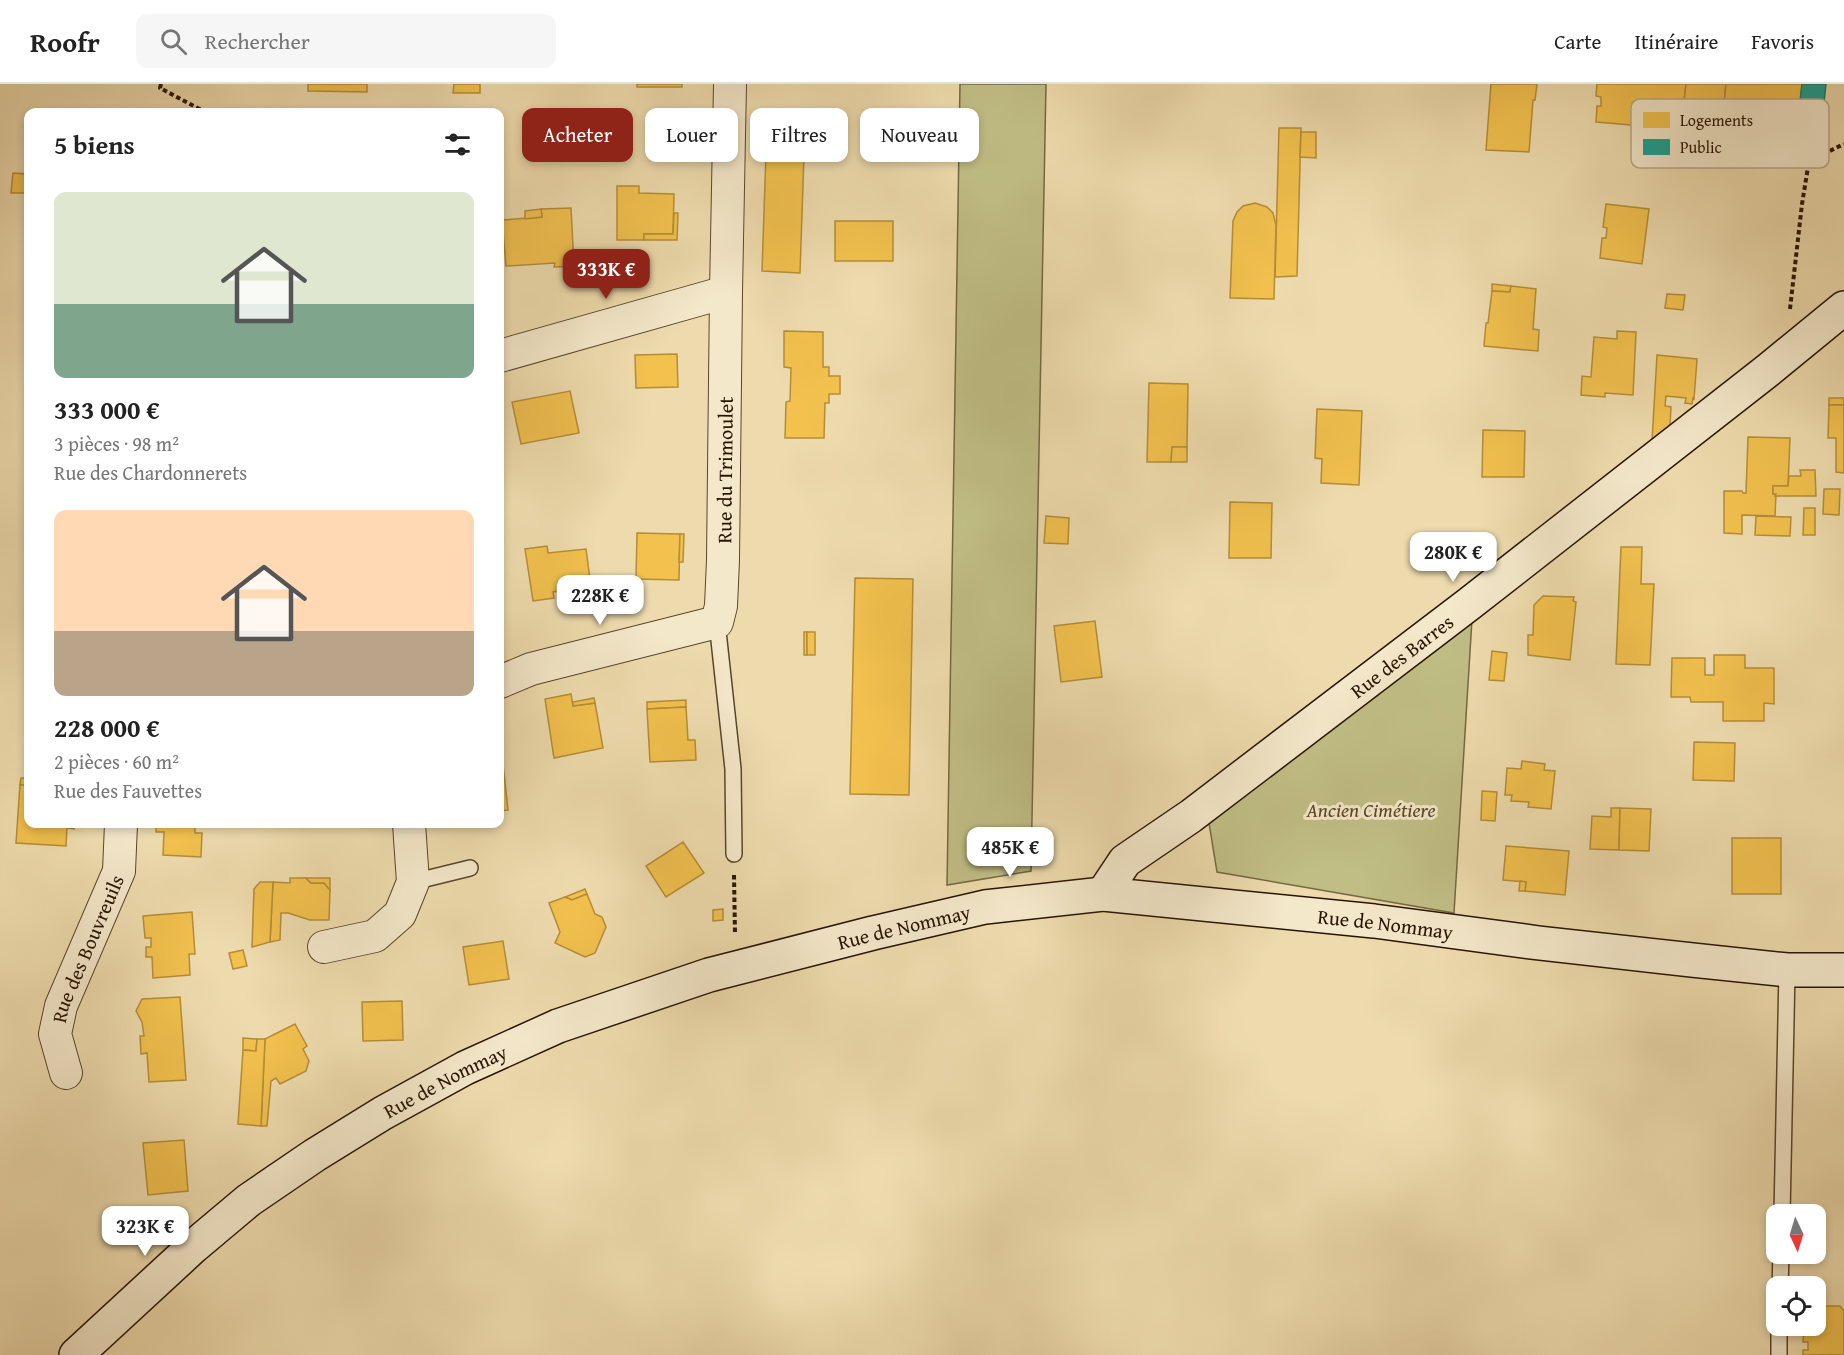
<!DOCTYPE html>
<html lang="fr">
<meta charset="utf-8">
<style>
body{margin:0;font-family:"Gentium Book Plus",serif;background:#f6f6f6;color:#222;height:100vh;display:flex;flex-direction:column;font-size:22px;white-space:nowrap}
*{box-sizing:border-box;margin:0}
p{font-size:20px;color:#767676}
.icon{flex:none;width:33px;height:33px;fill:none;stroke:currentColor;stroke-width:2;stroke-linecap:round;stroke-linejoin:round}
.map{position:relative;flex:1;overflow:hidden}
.side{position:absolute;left:24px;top:24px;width:480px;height:720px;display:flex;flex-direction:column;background:#fff;border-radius:12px;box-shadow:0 3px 9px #0003}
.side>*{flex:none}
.hud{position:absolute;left:522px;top:24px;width:570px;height:54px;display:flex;gap:12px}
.needle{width:39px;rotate:176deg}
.controls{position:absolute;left:1766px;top:1120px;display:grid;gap:12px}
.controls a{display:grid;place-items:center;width:60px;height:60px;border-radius:12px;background:#fff;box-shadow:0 3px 9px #0003;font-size:30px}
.price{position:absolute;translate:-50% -51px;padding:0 14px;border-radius:12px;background:#fff;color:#222;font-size:20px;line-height:39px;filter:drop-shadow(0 2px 3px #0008)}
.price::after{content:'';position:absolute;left:50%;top:36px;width:18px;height:14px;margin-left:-9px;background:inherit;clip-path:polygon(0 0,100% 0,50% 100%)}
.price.selected{background:#8f2418;color:#fff}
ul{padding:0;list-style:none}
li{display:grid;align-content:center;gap:12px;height:318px;padding:0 30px}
li span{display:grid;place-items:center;height:186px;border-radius:12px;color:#555}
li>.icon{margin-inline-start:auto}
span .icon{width:108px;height:108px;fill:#fffc;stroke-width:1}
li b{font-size:26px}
h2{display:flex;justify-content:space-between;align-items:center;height:72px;padding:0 30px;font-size:26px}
.chip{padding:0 21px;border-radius:12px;background:#fff;box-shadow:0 3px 9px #0003;font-size:21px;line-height:54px}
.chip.selected{background:#8f2418;color:#fff}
header{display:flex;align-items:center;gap:36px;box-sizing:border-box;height:84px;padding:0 30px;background:#fff;border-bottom:2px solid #e0e0e0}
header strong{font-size:28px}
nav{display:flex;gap:33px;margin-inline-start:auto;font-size:21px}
.search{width:420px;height:54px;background:#f6f6f6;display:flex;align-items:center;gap:15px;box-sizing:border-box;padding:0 21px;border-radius:12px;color:#767676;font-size:22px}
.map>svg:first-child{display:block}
.green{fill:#c0be85;stroke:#746942;stroke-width:1.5}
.homes{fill:#f2c14e;stroke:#b58d37;stroke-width:1.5}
.public{fill:#17a398;stroke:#1c786a;stroke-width:1.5}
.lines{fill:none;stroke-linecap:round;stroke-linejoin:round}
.lane-casing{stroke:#59462b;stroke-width:18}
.street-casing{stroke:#59462b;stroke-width:34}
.secondary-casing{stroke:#271400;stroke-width:36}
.path{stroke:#271400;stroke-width:4;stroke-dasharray:4.5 3;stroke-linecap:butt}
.lane{stroke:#f4e8ca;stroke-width:15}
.street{stroke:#f4e8ca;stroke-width:32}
.secondary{stroke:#f4e8ca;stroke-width:33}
.labels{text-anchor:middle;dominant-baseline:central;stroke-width:6;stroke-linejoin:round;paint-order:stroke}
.street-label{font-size:20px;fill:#271400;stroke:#f4e8ca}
.park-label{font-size:20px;font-style:italic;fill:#554728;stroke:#f4e8ca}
.key{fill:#f4e8ca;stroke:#b6a88d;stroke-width:1.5}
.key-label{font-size:16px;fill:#271400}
</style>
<header>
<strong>Roofr</strong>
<div class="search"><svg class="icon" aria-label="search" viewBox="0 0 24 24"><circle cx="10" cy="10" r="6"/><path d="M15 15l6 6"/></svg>Rechercher</div>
<nav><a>Carte</a><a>Itinéraire</a><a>Favoris</a></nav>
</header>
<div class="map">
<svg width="1844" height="1271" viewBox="0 0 1844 1271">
<rect width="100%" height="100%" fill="#eedbad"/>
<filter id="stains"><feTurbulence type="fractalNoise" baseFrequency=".00333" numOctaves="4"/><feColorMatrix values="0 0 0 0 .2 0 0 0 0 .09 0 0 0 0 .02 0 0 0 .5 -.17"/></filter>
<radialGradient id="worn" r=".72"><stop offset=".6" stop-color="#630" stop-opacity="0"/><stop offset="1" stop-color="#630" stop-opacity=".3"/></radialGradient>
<!-- green -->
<g class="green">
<path d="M 960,0 L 1046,0 L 1031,787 L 947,801 Z"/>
<path d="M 1472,535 L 1454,829 L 1217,788 L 1209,739 Z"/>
</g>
<!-- homes -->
<g class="homes">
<path d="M 308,0 L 367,0 L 367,8 L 308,7 Z"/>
<path d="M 454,0 L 480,0 L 480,9 L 453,9 Z"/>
<rect x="637" y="0" width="45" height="3"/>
<path d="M 1491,0 L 1537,0 L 1535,16 L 1533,16 L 1529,68 L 1486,66 Z"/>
<path d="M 1597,0 L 1686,0 L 1682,35 L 1680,35 L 1679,45 L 1596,38 L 1597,22 L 1601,22 L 1601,13 L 1596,12 Z"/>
<path d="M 1686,0 L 1726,0 L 1722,39 L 1701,37 L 1700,45 L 1691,44 L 1691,36 L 1682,35 Z"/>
<path d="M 1726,0 L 1802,0 L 1797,47 L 1752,43 L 1748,74 L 1719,71 Z"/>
<path d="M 1279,44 L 1301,44 L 1297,192 L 1275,193 Z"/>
<path d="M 1301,48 L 1316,48 L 1316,74 L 1300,73 Z"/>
<path d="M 766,69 L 804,71 L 800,189 L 762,187 Z"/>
<path d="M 13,89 L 28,90 L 28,109 L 11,109 Z"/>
<path d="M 617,102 L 639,102 L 639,109 L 674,110 L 673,150 L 644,150 L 644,156 L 617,156 Z"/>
<path d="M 1255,119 L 1267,123 L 1273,129 L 1276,141 L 1274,215 L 1230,214 L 1233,137 L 1237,128 L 1243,122 Z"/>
<path d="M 1606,120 L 1649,125 L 1642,180 L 1600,174 L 1602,154 L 1606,154 L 1607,144 L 1603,143 Z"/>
<path d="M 571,124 L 574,182 L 554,183 L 555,179 L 506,182 L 502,136 L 542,133 L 541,125 Z"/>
<path d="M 541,125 L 542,133 L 525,135 L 525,127 Z"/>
<path d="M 674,129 L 678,129 L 677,156 L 644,156 L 644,150 L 673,150 Z"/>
<rect x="835" y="137" width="58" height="40"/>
<path d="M 1492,200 L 1511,202 L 1510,208 L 1492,207 Z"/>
<path d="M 1511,202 L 1536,205 L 1533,245 L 1539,246 L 1538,267 L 1484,262 L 1486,239 L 1488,239 L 1492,207 L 1510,208 Z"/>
<path d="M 1667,210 L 1685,211 L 1683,226 L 1665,224 Z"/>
<path d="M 784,247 L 823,248 L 823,283 L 829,283 L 829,292 L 840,292 L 840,310 L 829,310 L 829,319 L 825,319 L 824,354 L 785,354 L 786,318 L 790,317 L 791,284 L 784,283 Z"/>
<path d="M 1617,247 L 1636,248 L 1633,311 L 1605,309 L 1605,313 L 1581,311 L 1582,292 L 1591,293 L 1594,253 L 1617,255 Z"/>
<path d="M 677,270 L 678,303 L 636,304 L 635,271 Z"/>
<path d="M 1657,271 L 1697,275 L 1694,315 L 1693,314 L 1692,320 L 1685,319 L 1686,314 L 1666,312 L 1665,322 L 1671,323 L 1670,342 L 1652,357 Z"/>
<path d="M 1149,299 L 1188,300 L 1187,363 L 1172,363 L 1171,378 L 1147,378 Z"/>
<path d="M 570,307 L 579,349 L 521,360 L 512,318 Z"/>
<rect x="1829" y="314" width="15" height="7"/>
<path d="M 1829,321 L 1844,321 L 1844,389 L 1836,388 L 1836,354 L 1828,354 Z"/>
<path d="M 1317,325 L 1362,327 L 1359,401 L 1321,399 L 1322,375 L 1315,374 Z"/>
<path d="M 1483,346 L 1525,347 L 1524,393 L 1482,393 Z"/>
<path d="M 1748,353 L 1790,354 L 1788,402 L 1773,402 L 1773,410 L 1776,410 L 1775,432 L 1742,431 L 1742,450 L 1724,449 L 1724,407 L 1742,407 L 1743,409 L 1746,409 Z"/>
<path d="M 1172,363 L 1187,363 L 1187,378 L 1171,378 Z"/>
<path d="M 1800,386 L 1815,386 L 1816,412 L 1775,412 L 1776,410 L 1773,410 L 1773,402 L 1788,402 L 1789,392 L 1801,392 Z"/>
<path d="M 1824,405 L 1840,405 L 1839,431 L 1823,430 Z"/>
<path d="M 1230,418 L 1272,419 L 1271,474 L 1229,474 Z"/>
<path d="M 1804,424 L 1815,424 L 1815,451 L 1803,451 Z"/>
<path d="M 1046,432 L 1069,434 L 1068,460 L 1044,459 Z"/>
<path d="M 1756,432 L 1791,433 L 1790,452 L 1755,451 Z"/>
<path d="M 637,449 L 680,450 L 679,496 L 636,495 Z"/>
<path d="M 680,450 L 684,450 L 683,478 L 679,478 Z"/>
<path d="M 547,462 L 548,469 L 586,465 L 591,503 L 553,508 L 554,514 L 533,517 L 525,465 Z"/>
<path d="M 1621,463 L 1642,463 L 1641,500 L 1654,500 L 1650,581 L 1616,580 Z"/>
<path d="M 855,494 L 913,495 L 909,711 L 850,710 Z"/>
<path d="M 1543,512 L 1574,513 L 1573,517 L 1576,518 L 1570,576 L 1528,571 L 1528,551 L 1533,551 L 1534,521 Z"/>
<path d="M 1095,537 L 1102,593 L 1061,598 L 1054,542 Z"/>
<rect x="804" y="548" width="3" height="23"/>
<rect x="807" y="548" width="8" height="23"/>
<path d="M 1492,567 L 1507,569 L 1504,597 L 1489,596 Z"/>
<path d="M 1714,571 L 1745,571 L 1745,584 L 1774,584 L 1774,620 L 1764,619 L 1764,637 L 1723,637 L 1723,618 L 1691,618 L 1690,613 L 1671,613 L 1672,574 L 1705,574 L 1705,591 L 1714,591 Z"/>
<path d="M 571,610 L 573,622 L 595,619 L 603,664 L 554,674 L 545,615 Z"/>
<path d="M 594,614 L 595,619 L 573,622 L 573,618 Z"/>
<path d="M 686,616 L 686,623 L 647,625 L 647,618 Z"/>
<path d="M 686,623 L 688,656 L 695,656 L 696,676 L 650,678 L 647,625 Z"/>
<path d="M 1694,658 L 1735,659 L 1734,697 L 1693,696 Z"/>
<path d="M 1522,677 L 1545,680 L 1544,686 L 1555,687 L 1551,725 L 1528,723 L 1529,718 L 1511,717 L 1512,711 L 1505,711 L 1507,684 L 1521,685 Z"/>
<path d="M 503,680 L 508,726 L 500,727 L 500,681 Z"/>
<path d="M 21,694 L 28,694 L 28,701 L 20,701 Z"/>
<path d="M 20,701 L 28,701 L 28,740 L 74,740 L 74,745 L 67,744 L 66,762 L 16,759 Z"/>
<path d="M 1482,707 L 1497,708 L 1495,737 L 1481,736 Z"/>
<path d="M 1611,724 L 1620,724 L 1619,766 L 1590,765 L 1592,732 L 1611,733 Z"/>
<path d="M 1620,724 L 1651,725 L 1649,767 L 1619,766 Z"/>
<path d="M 156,740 L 195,740 L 195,749 L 202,749 L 201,773 L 163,771 L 164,748 L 156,748 Z"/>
<rect x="1732" y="754" width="49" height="56"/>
<path d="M 683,758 L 704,789 L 666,813 L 646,782 Z"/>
<path d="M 1506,762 L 1569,767 L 1565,811 L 1525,807 L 1526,798 L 1503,796 Z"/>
<path d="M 290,794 L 306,794 L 311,799 L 324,799 L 330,806 L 329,836 L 310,836 L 288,829 L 281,829 L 280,856 L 270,858 L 273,798 L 290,799 Z"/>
<path d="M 306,794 L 330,794 L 330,806 L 324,799 L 311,799 Z"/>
<path d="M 1520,797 L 1526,798 L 1525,807 L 1519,807 Z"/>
<path d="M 260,798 L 273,798 L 270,858 L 252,863 L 254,805 Z"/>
<path d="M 585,805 L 587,810 L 572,816 L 565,813 Z"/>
<path d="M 587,810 L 595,830 L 602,833 L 606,843 L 595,869 L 585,873 L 555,859 L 560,848 L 549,819 L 565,813 L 572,816 Z"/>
<path d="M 723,825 L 723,836 L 713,837 L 713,826 Z"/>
<path d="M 192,828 L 195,870 L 189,870 L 190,891 L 153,894 L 152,873 L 146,873 L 146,863 L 151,863 L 151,854 L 145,854 L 143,832 Z"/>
<path d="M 503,857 L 509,895 L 469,901 L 463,863 Z"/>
<path d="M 243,866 L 247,882 L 233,885 L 229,869 Z"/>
<path d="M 180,913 L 186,996 L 149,998 L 147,969 L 141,970 L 140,952 L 144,952 L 142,938 L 136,927 L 142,915 Z"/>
<path d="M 402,917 L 403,956 L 363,957 L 362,918 Z"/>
<path d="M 295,940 L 307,962 L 303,965 L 309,977 L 306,987 L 280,1000 L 276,994 L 271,997 L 267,1042 L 261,1042 L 265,955 Z"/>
<path d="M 243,954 L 257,955 L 256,967 L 243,966 Z"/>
<path d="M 257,955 L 265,955 L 261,1042 L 238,1040 L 243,966 L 256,967 Z"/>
<path d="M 184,1056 L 188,1107 L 148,1111 L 143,1059 Z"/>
<path d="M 1815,1222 L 1840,1222 L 1844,1227 L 1844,1271 L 1803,1271 L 1803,1266 L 1808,1266 L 1808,1258 L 1803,1258 L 1804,1242 L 1815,1242 Z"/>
</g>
<!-- public -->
<path class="public" d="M 1802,0 L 1826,0 L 1819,64 L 1795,61 Z"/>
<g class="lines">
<defs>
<g id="lane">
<path d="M 717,538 L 733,685 L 734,770"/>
<path d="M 413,798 L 470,784"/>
<path d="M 1782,1131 L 1787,886"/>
<path d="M 1780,1203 L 1781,1170"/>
<path d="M 1779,1271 L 1779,1242"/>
</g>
<g id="street">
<path d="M 500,272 L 726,208"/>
<path id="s1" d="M 500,598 L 531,585 L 717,538 L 721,522 L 723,476 L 726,208 L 730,0"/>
<path d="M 324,863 L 375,852 L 400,830 L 413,798 L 409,740"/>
<path id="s2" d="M 66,989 L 55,950 L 61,922 L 119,787 L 121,740"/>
</g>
<g id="secondary">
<path id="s3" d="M 1103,810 L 1125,777 L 1191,732 L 1469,520 L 1767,287 L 1844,224"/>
<path id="s4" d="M 76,1271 L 193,1163 L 249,1116 L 315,1071 L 383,1029 L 465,984 L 558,942 L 709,891 L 873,849 L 985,823 L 1103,810 L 1374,837 L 1539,859 L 1692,876 L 1787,886 L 1844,886"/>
</g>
</defs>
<!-- lane casing -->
<use href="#lane" class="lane-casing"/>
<!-- street casing -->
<use href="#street" class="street-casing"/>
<!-- secondary casing -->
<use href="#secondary" class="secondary-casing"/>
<!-- path -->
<g class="path">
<path d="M 161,0 L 160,4 L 205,28"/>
<path d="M 1790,225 L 1802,120 L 1809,77 L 1844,60"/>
<path d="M 734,791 L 735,850"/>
</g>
<!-- lane -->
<use href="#lane" class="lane"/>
<!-- street -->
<use href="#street" class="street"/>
<!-- secondary -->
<use href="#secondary" class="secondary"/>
</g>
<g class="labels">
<!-- street labels -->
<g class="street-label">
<text stroke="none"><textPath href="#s1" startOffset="378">Rue du Trimoulet</textPath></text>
<text stroke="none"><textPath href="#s3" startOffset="384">Rue des Barres</textPath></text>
<text stroke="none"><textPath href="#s4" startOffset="1434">Rue de Nommay</textPath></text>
<text stroke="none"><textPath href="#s4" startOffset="948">Rue de Nommay</textPath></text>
<text stroke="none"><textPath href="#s2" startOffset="132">Rue des Bouvreuils</textPath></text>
<text stroke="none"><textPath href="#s4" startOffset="462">Rue de Nommay</textPath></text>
</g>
<!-- park labels -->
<g class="park-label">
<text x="1371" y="725">Ancien Cimétiere</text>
</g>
</g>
<!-- legend -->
<rect x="1631" y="15" width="198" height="69" rx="9" class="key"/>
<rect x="1643" y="28" width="27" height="16" fill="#f2c14e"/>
<rect x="1643" y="55" width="27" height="16" fill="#17a398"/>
<g class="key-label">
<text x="1680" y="42">Logements</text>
<text x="1680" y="69">Public</text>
</g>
<rect width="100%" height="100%" filter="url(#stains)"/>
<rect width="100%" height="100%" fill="url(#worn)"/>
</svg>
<div class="controls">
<a><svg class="needle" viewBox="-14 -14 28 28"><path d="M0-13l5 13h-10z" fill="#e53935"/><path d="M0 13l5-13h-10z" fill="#767676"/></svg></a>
<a><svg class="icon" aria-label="locate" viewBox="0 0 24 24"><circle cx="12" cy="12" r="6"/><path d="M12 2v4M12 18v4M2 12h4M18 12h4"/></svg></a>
</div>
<b class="price selected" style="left:606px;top:216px">333K €</b>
<b class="price" style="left:1453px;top:499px">280K €</b>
<b class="price" style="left:600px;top:542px">228K €</b>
<b class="price" style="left:1010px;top:794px">485K €</b>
<b class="price" style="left:145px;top:1173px">323K €</b>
<div class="hud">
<a class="chip selected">Acheter</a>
<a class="chip">Louer</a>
<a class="chip">Filtres</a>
<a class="chip">Nouveau</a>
</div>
<section class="side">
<h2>5 biens<svg class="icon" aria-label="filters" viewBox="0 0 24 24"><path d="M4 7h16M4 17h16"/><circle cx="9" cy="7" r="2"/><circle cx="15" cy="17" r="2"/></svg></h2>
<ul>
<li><span style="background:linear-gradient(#dfe7d0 60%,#7fa58c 0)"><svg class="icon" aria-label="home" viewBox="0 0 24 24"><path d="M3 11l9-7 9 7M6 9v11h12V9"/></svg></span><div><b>333 000 €</b><p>3 pièces · 98 m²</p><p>Rue des Chardonnerets</p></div></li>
<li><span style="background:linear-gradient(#ffd9b3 65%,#b9a48a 0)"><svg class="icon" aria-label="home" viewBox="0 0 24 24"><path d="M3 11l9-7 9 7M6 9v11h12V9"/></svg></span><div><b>228 000 €</b><p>2 pièces · 60 m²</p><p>Rue des Fauvettes</p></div></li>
</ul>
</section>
</div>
